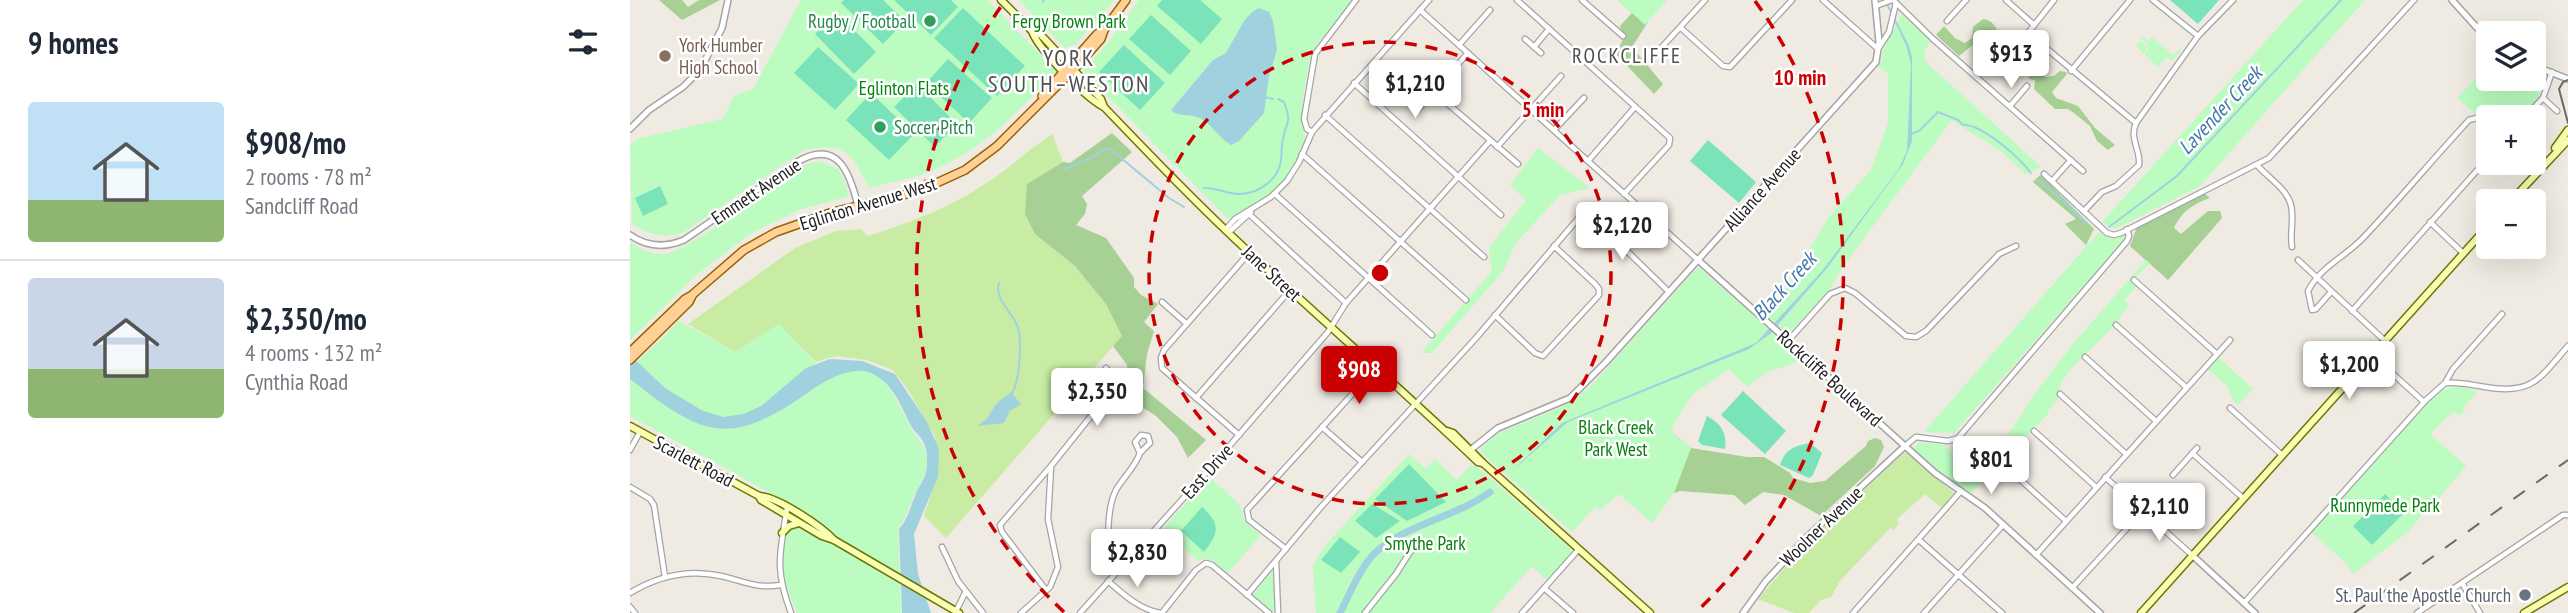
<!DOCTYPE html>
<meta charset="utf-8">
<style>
body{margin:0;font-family:"PT Sans Narrow",sans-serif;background:#f2f2f3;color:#1f2937;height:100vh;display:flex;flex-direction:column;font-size:26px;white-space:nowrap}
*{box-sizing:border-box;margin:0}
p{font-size:23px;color:#747a83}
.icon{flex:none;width:38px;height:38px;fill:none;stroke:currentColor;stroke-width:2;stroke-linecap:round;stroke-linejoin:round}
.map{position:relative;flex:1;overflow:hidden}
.drawer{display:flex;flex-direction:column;background:#fff;width:630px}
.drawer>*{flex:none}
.fabs{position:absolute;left:1846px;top:21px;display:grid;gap:14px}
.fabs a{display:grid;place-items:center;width:70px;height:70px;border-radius:7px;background:#fff;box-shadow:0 7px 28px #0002;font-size:35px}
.price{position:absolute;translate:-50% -60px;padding:0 16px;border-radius:7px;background:#fff;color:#222;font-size:23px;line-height:46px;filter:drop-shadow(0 2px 4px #0008)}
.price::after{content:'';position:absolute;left:50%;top:42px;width:21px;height:16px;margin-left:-10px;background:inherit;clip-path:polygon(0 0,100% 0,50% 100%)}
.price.active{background:#ca0002;color:#fff}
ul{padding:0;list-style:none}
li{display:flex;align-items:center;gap:21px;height:175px;padding:0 28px}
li+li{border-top:2px solid #e0e1e3}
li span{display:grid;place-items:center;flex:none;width:196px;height:140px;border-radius:7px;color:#555}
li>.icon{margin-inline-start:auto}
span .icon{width:84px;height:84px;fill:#fffc;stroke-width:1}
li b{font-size:30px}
h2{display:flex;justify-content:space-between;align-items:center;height:84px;padding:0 28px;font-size:30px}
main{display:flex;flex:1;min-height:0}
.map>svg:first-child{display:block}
.grass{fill:#c8eca4}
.forest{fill:#a6d094}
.park{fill:#bcfcc0}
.pitch{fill:#7be3ba}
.water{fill:#a0d1df}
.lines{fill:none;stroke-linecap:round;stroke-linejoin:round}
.stream{stroke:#a0d1df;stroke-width:2}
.river{stroke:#a0d1df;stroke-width:7}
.minor-casing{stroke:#a4a4a4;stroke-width:7}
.tertiary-casing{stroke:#a4a4a4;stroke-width:8}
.secondary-casing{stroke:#6c7800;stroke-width:9}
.primary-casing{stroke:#966300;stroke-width:10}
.minor{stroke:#fff;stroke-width:4.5}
.tertiary{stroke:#fff;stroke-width:5}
.secondary{stroke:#fafdb2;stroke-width:6}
.primary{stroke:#ffd197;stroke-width:7}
.tram{stroke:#6b6b6b;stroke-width:2}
.rail{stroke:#6b6b6b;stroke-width:2;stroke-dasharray:14 14;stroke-linecap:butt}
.ring{fill:none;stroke:#ca0002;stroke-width:3.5;stroke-dasharray:12 9}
.leisure-dot{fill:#2e9e5b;stroke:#fff;stroke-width:2.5}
.education-dot{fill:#8d6e63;stroke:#fff;stroke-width:2.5}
.worship-dot{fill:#6b7280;stroke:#fff;stroke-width:2.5}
.labels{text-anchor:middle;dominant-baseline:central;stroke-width:5;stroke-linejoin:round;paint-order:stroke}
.leisure-label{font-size:19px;fill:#27864d;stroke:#fff;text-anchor:end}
.park-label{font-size:19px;fill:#06800f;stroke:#fff}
.education-label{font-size:19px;fill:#785e54;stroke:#fff;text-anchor:start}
.street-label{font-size:19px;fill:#1d1d1d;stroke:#fff}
.worship-label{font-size:19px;fill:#5b616d;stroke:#fff;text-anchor:end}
.neighbourhood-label{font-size:21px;letter-spacing:2px;fill:#505050;stroke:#fff}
.water-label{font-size:21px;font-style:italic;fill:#4277a9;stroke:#fff}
.quarter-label{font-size:23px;letter-spacing:2px;fill:#505050;stroke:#fff}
.centre{fill:#ca0002;stroke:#fff;stroke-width:3.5}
.ring-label{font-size:21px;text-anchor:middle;font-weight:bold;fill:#ca0002;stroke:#fff;stroke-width:5;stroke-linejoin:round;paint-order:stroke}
</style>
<main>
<section class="drawer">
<h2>9 homes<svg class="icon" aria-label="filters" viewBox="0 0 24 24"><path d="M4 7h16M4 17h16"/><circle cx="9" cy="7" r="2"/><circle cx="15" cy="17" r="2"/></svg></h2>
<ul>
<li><span style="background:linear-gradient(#bfe0f5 70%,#8fb573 0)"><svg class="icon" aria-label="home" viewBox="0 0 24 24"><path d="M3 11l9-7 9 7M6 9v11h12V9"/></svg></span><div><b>$908/mo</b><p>2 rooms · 78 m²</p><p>Sandcliff Road</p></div></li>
<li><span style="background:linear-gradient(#c9d6e8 65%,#8fb573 0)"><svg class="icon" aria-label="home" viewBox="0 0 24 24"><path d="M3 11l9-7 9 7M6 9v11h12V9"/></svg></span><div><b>$2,350/mo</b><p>4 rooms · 132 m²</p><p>Cynthia Road</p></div></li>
</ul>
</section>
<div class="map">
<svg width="1938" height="613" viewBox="0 0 1938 613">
<rect width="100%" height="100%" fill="#efeae2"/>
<!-- grass -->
<g class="grass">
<path d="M 422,134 L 433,162 L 397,184 L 405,234 L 445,266 L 476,304 L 492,336 L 316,538 L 294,516 L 305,482 L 307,456 L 305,437 L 278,390 L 263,370 L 237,360 L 205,356 L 186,362 L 149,325 L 105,352 L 58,324 L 165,248 L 206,231 L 231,229 L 237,236 C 278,224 326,205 361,180 C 382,166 401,148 422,134 Z"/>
<path d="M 1274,453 L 1277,453 L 1324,493 L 1313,509 L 1295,494 L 1267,519 L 1268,525 L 1263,530 L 1260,528 L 1210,581 L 1201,597 L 1191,600 L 1179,613 L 1164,613 L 1128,599 L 1175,545 Z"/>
</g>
<!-- forest -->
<g class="forest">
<path d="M 29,0 L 52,0 L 58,7 L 69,0 L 90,0 L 52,20 Z"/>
<path d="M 988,0 L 1017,0 L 1018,22 L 1002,47 L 1033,84 L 1024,94 L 986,54 L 994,37 L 990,26 L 1002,13 Z"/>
<path d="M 1353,19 C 1368,20 1369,40 1378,50 L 1388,52 L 1398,64 L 1416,77 L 1424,76 L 1430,71 L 1436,72 L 1437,74 L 1422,92 L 1426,98 L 1448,106 L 1465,128 L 1485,145 L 1478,150 L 1467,141 L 1460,126 L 1444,113 L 1438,109 L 1425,109 L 1404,89 L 1405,80 L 1399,79 L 1399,72 L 1389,65 L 1372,57 L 1355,31 L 1352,32 L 1348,41 L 1329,56 L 1306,35 L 1314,26 L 1325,38 L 1335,43 L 1342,38 L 1343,27 Z"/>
<path d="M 482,133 L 502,152 L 452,196 L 457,204 L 455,214 L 446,225 L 476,238 L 504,278 L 504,287 L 511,295 L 528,304 L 514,322 L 524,331 L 517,354 L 513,388 L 576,440 L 558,458 L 547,437 L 526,416 L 507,404 L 499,390 L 497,365 L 483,346 L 492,336 L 476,304 L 445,266 L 405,234 L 395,214 L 397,184 L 433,162 L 440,163 Z"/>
<path d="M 1409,176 L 1412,176 L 1464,229 L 1456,245 L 1435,224 L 1446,219 L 1403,182 Z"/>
<path d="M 1574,193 L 1580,198 C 1563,204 1552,211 1544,228 L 1551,234 L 1578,211 L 1590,211 L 1592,218 L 1538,280 L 1500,246 L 1507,227 Z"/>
<path d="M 1043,433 L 1061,448 L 1117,457 L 1134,457 L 1160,473 L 1163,478 L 1180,483 L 1195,481 L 1236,446 L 1238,441 L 1245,438 L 1251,440 L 1254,447 L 1245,466 L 1191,516 L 1154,495 L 1133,492 L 1115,505 L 1104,495 L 1050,491 L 1044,493 L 1032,489 Z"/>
</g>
<!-- park -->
<g class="park">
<path d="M 171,0 L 357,0 L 426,71 C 390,110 356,147 306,169 C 286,178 261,182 239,188 C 221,152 216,142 174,150 L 54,232 C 33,239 20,235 2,224 L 0,145 L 10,138 L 93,119 L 104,96 L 123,89 Z"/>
<path d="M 389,0 L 484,0 L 445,45 L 435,48 Z"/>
<path d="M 509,0 L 723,0 C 714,17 685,41 681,56 C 677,73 671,102 672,120 C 672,125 674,130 675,136 C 675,177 628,202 598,219 L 453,71 L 480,40 Z"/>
<path d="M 988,0 L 1037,0 L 1015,25 Z"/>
<path d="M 1673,0 L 1735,0 L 1570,186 L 1485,229 L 1472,222 Z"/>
<path d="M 1272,14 L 1300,41 L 1294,53 L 1296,62 L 1411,167 L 1395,174 L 1372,152 L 1322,120 L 1211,269 L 1200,289 L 1161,331 L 1154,332 L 1136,316 L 1138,312 L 1155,290 L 1198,218 L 1241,170 L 1258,123 L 1258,74 L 1248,66 L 1252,60 L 1253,50 Z"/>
<path d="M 1513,37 L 1519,41 L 1522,37 L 1543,55 L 1549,49 L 1551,51 L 1542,61 L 1536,57 L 1528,67 L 1506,46 L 1510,41 L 1514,43 L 1516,50 L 1515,53 L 1518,50 L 1516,42 L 1511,40 Z"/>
<path d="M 1858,66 L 1858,79 L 1904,79 L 1904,72 L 1912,75 L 1914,78 L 1909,97 L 1891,117 L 1858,117 L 1858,124 L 1827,98 Z"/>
<path d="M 908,148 L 960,188 L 930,195 L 886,243 L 873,271 L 802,353 L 791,353 L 862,271 L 859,248 L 896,200 L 880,185 Z"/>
<path d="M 187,161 C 211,167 213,173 219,196 L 172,209 L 121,233 L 64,277 L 0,340 L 0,242 C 8,248 25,256 35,254 C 57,252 146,183 169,167 Z"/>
<path d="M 1468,233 L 1484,239 L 1492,236 L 1496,238 L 1324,433 L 1294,432 Z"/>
<path d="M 1516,260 L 1520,263 L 1502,281 L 1507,286 L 1494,300 L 1499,305 C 1494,311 1491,317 1486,323 C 1472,342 1424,375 1428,399 L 1417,412 L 1418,414 L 1341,493 L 1320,481 L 1283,449 L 1289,442 L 1314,445 L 1323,453 L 1331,454 L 1343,471 L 1381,431 L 1404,395 L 1442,345 Z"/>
<path d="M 1068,267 L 1174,360 L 1137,372 L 1117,387 L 1099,369 L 1063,394 L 1042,426 L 1043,433 L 1061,448 L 1044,493 L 1022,523 L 989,494 L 970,510 L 965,507 L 942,532 L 851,453 L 851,448 L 869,433 L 929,408 L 959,388 Z"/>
<path d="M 49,321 L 105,352 L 149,324 L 199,377 C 210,373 224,368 235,370 C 260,376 270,409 281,428 C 288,440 296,445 297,461 C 297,476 290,482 284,495 C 278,507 278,518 268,528 L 271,613 L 167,613 C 147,570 150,550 166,507 L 0,416 L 0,369 Z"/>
<path d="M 1588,357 L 1623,389 L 1607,406 L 1596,385 L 1577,369 Z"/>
<path d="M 1829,386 L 1848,391 L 1833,408 L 1835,410 L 1829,416 L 1824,411 L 1800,434 L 1836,466 L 1804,504 L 1801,503 L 1780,530 L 1723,574 L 1717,564 L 1681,532 L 1799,401 L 1812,390 Z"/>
<path d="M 779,454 L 796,469 L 805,459 L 827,480 L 841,465 L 847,467 L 941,549 L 941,553 L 917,580 L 902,566 L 860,613 L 686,613 L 683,566 L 692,549 Z"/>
<path d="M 579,477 L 609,504 L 616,523 L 631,535 L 597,574 L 578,558 L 568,561 L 532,530 Z"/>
<path d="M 641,572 L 645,573 L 646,609 L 642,612 L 622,596 Z"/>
</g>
<!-- pitch -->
<g class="pitch">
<path d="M 214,0 L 253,0 L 275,21 L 253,44 L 211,3 Z"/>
<path d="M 264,0 L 321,0 L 328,7 L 301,35 Z"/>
<path d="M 532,0 L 570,0 L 592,19 L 571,44 L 527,6 Z"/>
<path d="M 1540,0 L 1589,0 L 1568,24 Z"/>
<path d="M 333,8 L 395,66 L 367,96 L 304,38 Z"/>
<path d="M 207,13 L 246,52 L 224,74 L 185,34 Z"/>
<path d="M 521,15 L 561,51 L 540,75 L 499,39 Z"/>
<path d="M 494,45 L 535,83 L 510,110 L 469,72 Z"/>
<path d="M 188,47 L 229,84 L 205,110 L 164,73 Z"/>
<path d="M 318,59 L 362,98 L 339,123 L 296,83 Z"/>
<path d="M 287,84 L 327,124 L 305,147 L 264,107 Z"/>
<path d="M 241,93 L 284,134 L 259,160 L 216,120 Z"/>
<path d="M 1078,140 L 1126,182 L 1109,203 L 1060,161 Z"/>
<path d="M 30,186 L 38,204 L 13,216 L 5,198 Z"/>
<path d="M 1113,391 L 1156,431 L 1135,454 L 1091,415 Z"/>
<path d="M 1077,416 C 1091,424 1097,432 1095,449 L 1072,445 L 1068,441 Z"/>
<path d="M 1180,443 L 1192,453 L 1183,475 L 1179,478 L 1150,465 C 1155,449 1164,446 1180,443 Z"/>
<path d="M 779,464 L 816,502 L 777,521 L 745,499 Z"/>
<path d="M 1755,494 L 1774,513 L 1742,545 L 1723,526 Z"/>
<path d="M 742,504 L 770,521 L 746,538 L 725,521 Z"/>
<path d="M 572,507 C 591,524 589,533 574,552 L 551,531 Z"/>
<path d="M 710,537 L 730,552 L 711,573 L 691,560 Z"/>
</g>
<!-- water -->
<g class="water">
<path d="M 1254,0 L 1256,0 L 1279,46 L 1282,57 L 1282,141 L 1273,164 L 1198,267 L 1140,334 L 1119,349 L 938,422 L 882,471 L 932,423 L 1126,343 L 1192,271 L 1268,170 L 1277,151 L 1281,64 L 1276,45 Z"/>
<path d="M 629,8 L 639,12 L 643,21 L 647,50 L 639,76 L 634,113 L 609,141 L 601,145 C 589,138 583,126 572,119 C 563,113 549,118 541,110 L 583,60 L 596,53 L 614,21 L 622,12 Z"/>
<path d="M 0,355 L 35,388 L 73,411 L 94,417 L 113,414 L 131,406 L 176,368 L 200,359 L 232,361 L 265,374 L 297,422 L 309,449 L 308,477 L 284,534 L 288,574 L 301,613 L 272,613 L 269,529 C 278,519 280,508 285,496 C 290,482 297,480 297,462 C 297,457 297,451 295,446 C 293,439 287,434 283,429 C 275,416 270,399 259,387 C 253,379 243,372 233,371 C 216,369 192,382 179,392 C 99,448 73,437 0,379 Z"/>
<path d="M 381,392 L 391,404 L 380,411 L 374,423 L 347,426 L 357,419 L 366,404 Z"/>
</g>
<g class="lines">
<!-- stream -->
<g class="stream">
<path d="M 413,2 L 413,0"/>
<path d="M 634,97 L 643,99"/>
<path d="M 1281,134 L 1289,131 L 1308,112 L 1328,120 L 1333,125 C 1352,124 1390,158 1401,173"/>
<path d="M 435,169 L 465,156 L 470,151 L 479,148 L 539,198 L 554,207"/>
<path d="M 1408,180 L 1431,199 L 1456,223"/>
<path d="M 574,188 C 587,187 598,195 611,194 C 630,193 648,179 651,161 C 652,154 651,146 653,139 C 657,119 662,123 654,102 L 648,99"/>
<path d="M 1479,227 L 1547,176 L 1711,0"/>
<path d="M 369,283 C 364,300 383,312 388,328 C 392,342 390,380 382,393"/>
</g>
<!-- river -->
<path class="river" d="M 710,613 C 720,594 728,572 742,556 C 769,526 827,517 860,492"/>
<defs>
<g id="minor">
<path d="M 887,0 L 1040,138 L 1039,145 L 994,194"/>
<path d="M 952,0 L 993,36"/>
<path d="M 1193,0 L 1248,49 L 1259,32 L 1266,3"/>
<path d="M 1263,0 L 1303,39 L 1453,171"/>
<path d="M 1376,0 L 1403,24"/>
<path d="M 1424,0 L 1398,33 L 1506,123"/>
<path d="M 1523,0 L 1568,36"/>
<path d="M 1246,6 L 1262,0"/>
<path d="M 790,10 L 1068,260"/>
<path d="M 1317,21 L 1336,0"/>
<path d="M 1051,28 L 1093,66 L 1100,67 L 1162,0"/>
<path d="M 895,39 L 911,53"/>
<path d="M 829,45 L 860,10"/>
<path d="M 904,47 L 919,29"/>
<path d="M 1031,48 L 1075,0"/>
<path d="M 1441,71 L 1500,0"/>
<path d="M 724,83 L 871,215"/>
<path d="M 804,92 L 888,164"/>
<path d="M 1913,98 L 1927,111"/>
<path d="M 1380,106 L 1397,86"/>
<path d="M 788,109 L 838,53"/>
<path d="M 695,115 L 854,257"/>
<path d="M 1895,117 L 1913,98 L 1922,72"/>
<path d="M 924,130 L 954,98"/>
<path d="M 682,132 L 677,129 L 674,119 L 685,54 L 726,0"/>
<path d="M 867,147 L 931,76"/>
<path d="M 672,154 L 836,300"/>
<path d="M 958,161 L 1005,107"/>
<path d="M 1627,165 C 1640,180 1662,191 1662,213 C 1663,225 1660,235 1662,247"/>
<path d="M 1414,174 L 1477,233 L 1484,235 L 1491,233 L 1639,158 L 1784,0"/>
<path d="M 1422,181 L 1441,160"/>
<path d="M 645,194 L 802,335"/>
<path d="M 1454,211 L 1472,192 L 1486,186 L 1509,165 C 1511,150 1499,139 1506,123 L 1568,36 L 1603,0"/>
<path d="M 619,214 L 716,303"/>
<path d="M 1800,222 L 1833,253"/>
<path d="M 595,230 L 605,219 L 641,197 L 657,181 L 669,162 L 682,132 L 799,0"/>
<path d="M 598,233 L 621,212"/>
<path d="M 1668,260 L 1754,340"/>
<path d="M 1504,280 L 1587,354"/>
<path d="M 1701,292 L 1686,309 L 1682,310 L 1678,291 C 1690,267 1715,257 1733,238 C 1769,200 1803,159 1839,120 L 1847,118 L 1858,128"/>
<path d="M 532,302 L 557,324"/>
<path d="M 1722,311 L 1858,158"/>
<path d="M 865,315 L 905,353 L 913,356 L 969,295 L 969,289 L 965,284 L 924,246"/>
<path d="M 1486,325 L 1556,387"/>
<path d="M 1158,341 L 1200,294 L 1215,288 L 1225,293 L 1276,336 L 1286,337 L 1296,331 L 1369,254 L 1386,246"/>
<path d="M 1742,355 L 1794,402"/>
<path d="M 1455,357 L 1526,421"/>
<path d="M 1816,383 C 1830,382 1842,385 1855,387 C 1903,395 1909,379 1938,346"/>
<path d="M 1430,394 L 1496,454"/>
<path d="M 566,398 L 660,290"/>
<path d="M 1600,408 L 1652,455"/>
<path d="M 692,427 L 732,462"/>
<path d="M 1404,431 L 1466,487"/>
<path d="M 511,435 L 518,436 L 520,443 L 510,453 L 505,442 Z"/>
<path d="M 609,435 L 532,368 L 531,358 L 534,350 L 619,253"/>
<path d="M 1275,446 L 1286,437 L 1318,441 L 1328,438 L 1497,241 L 1499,236 L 1497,229"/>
<path d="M 0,450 L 10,432"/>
<path d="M 1562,453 L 1613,498"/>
<path d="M 1372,463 L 1436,521"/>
<path d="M 1543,475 L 1567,448"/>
<path d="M 1475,477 L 1562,555"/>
<path d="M 0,487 L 20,499 L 24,505 L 35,577"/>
<path d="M 157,508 C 150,553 144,568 161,613"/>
<path d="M 1289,540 L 1372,613"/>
<path d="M 312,547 L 328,581 L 353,613"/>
<path d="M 656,549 L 619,520 L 617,510 L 746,368"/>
<path d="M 1406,555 L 1600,340"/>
<path d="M 646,561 L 648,613"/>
<path d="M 487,570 C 474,556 477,508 486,490 C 493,478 505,467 510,453"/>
<path d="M 478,581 C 494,595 509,609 530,613"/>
<path d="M 1832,583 L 1850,613"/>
<path d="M 914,588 L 943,613"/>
<path d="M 1442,588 L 1513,511"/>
<path d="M 416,590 L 372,532 L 370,525 L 421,466 L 485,386 L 485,378 L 476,368"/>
<path d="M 0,593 C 28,576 59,569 91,576 C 114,581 125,589 151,585"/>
<path d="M 617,595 L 691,507 L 846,338 L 952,214 L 960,215 L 1039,292"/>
<path d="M 1614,603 L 1796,400 L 1815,383 L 1823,369 L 1872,314"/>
<path d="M 0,607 L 5,613"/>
<path d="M 326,611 L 335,593"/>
<path d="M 391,613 L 420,587 L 428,567 L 418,519 L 421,467"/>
<path d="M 450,613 L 576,473 L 698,332 L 716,303 L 860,141"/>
<path d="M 532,613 L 566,570 L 576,563 L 582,565 L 639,613"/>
<path d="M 735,613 L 766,574 L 780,552 L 792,543"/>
<path d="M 892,613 L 949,549"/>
<path d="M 1223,613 L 1331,491"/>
<path d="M 1294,613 L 1373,525"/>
<path d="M 1787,613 L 1933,515 L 1938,515"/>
</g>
<g id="tertiary">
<path d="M 1822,0 L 1858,40"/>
<path d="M 1904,66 L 1938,79"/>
<path d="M 0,129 L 19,110 L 53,87 L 70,70 L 92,28 L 98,0"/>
<path d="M 0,235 C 17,247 35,248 54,240 L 167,162 C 208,138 220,173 228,206"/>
<path d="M 1068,260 L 1305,473 L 1355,508 L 1470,613"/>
<path d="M 838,452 L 868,428 L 940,398 L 976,362 L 1246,62 L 1249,42 L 1245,0"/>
<path d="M 1562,555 L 1625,613"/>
<path d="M 1113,613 L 1136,581 L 1177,537 L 1275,446"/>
</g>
<g id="secondary">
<path d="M 371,0 L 402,31 L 411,35 L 471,99 L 474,107"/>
<path d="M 402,31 C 407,48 458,100 474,107 C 522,157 570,207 621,254 C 696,324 774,391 848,462 L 853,463"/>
<path d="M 1925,148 L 1938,130"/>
<path d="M 1881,201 L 1938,140"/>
<path d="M 0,426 L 129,496 C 148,497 191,526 204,540"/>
<path d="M 817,431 L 823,433 L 853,463 L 1020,613"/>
<path d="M 129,496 L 131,500 L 192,536 L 204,540 L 329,613"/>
<path d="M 152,533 L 159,526 L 169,523"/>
<path d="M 1511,613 L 1858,226"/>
<path d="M 1894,613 L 1938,587"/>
</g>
<g id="primary">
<path d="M 412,96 L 467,34 L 474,30"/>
<path d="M 0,352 L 55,299 L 62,295 L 114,250 L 146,232 L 203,212 L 289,191 L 335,170 L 367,146 L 448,65 L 471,39 L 474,30 L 496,0"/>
<path d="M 0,360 L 59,302 L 62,296"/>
</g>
</defs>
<!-- minor casing -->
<use href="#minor" class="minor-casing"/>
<!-- tertiary casing -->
<use href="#tertiary" class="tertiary-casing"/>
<!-- secondary casing -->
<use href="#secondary" class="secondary-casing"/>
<!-- primary casing -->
<use href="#primary" class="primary-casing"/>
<!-- minor -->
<use href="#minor" class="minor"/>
<!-- tertiary -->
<use href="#tertiary" class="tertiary"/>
<!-- secondary -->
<use href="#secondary" class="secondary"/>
<!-- primary -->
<use href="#primary" class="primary"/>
<!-- tram -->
<path class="tram" d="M 1938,80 L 1933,82 L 1929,89 L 1938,123"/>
<!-- rail -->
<path class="rail" d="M 1724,613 L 1938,460"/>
</g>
<!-- distance rings -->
<g class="ring">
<circle cx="750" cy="273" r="231"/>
<path d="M434 612A463 463 0 0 1 375 1M1125 1A463 463 0 0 1 1066 612"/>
</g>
<!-- markers -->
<g class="leisure-dot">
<circle cx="300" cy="21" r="7"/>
<circle cx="250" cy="127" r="7"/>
</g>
<circle class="education-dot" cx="35" cy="56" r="7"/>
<circle class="worship-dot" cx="1895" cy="595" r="7"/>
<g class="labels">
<!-- leisure labels -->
<g class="leisure-label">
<text x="286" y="21">Rugby / Football</text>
<text x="264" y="127" text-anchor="start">Soccer Pitch</text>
</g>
<!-- park labels -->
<g class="park-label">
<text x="439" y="21">Fergy Brown Park</text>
<text x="274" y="88">Eglinton Flats</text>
<text x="986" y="427">Black Creek<tspan x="986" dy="22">Park West</tspan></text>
<text x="1755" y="505">Runnymede Park</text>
<text x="795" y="543">Smythe Park</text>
</g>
<!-- education labels -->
<g class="education-label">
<text x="49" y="45">York Humber<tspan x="49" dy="22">High School</tspan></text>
</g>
<!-- street labels -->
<g class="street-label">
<text transform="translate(1132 189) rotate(-48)">Alliance Avenue</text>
<text transform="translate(126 191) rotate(-34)">Emmett Avenue</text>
<text transform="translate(238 203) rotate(-17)">Eglinton Avenue West</text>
<text transform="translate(642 273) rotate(43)">Jane Street</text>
<text transform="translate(1200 378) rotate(42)">Rockcliffe Boulevard</text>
<text transform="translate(64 461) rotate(28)">Scarlett Road</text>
<text transform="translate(577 471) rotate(-48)">East Drive</text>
<text transform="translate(1191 526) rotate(-44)">Woolner Avenue</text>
</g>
<!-- worship labels -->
<g class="worship-label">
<text x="1881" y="595">St. Paul the Apostle Church</text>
</g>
<!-- neighbourhood labels -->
<g class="neighbourhood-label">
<text x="997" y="55">ROCKCLIFFE</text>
</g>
<!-- water labels -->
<g class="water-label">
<text transform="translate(1590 110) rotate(-47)">Lavender Creek</text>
<text transform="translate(1154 286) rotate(-48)">Black Creek</text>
</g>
<!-- quarter labels -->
<g class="quarter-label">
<text x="439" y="57">YORK<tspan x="439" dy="26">SOUTH–WESTON</tspan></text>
</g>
</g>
<circle cx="750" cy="273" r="10" class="centre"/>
<g class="ring-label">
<text x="1170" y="85">10 min</text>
<text x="913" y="117">5 min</text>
</g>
</svg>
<div class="fabs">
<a><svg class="icon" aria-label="layers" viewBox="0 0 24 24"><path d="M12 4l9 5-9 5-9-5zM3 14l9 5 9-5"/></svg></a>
<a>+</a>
<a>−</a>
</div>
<b class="price" style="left:1381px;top:90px">$913</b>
<b class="price" style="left:785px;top:120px">$1,210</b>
<b class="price" style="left:992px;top:262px">$2,120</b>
<b class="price" style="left:1719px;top:401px">$1,200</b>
<b class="price active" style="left:729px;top:406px">$908</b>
<b class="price" style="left:467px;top:428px">$2,350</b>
<b class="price" style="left:1361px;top:496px">$801</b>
<b class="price" style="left:1529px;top:543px">$2,110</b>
<b class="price" style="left:507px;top:589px">$2,830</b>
</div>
</main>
